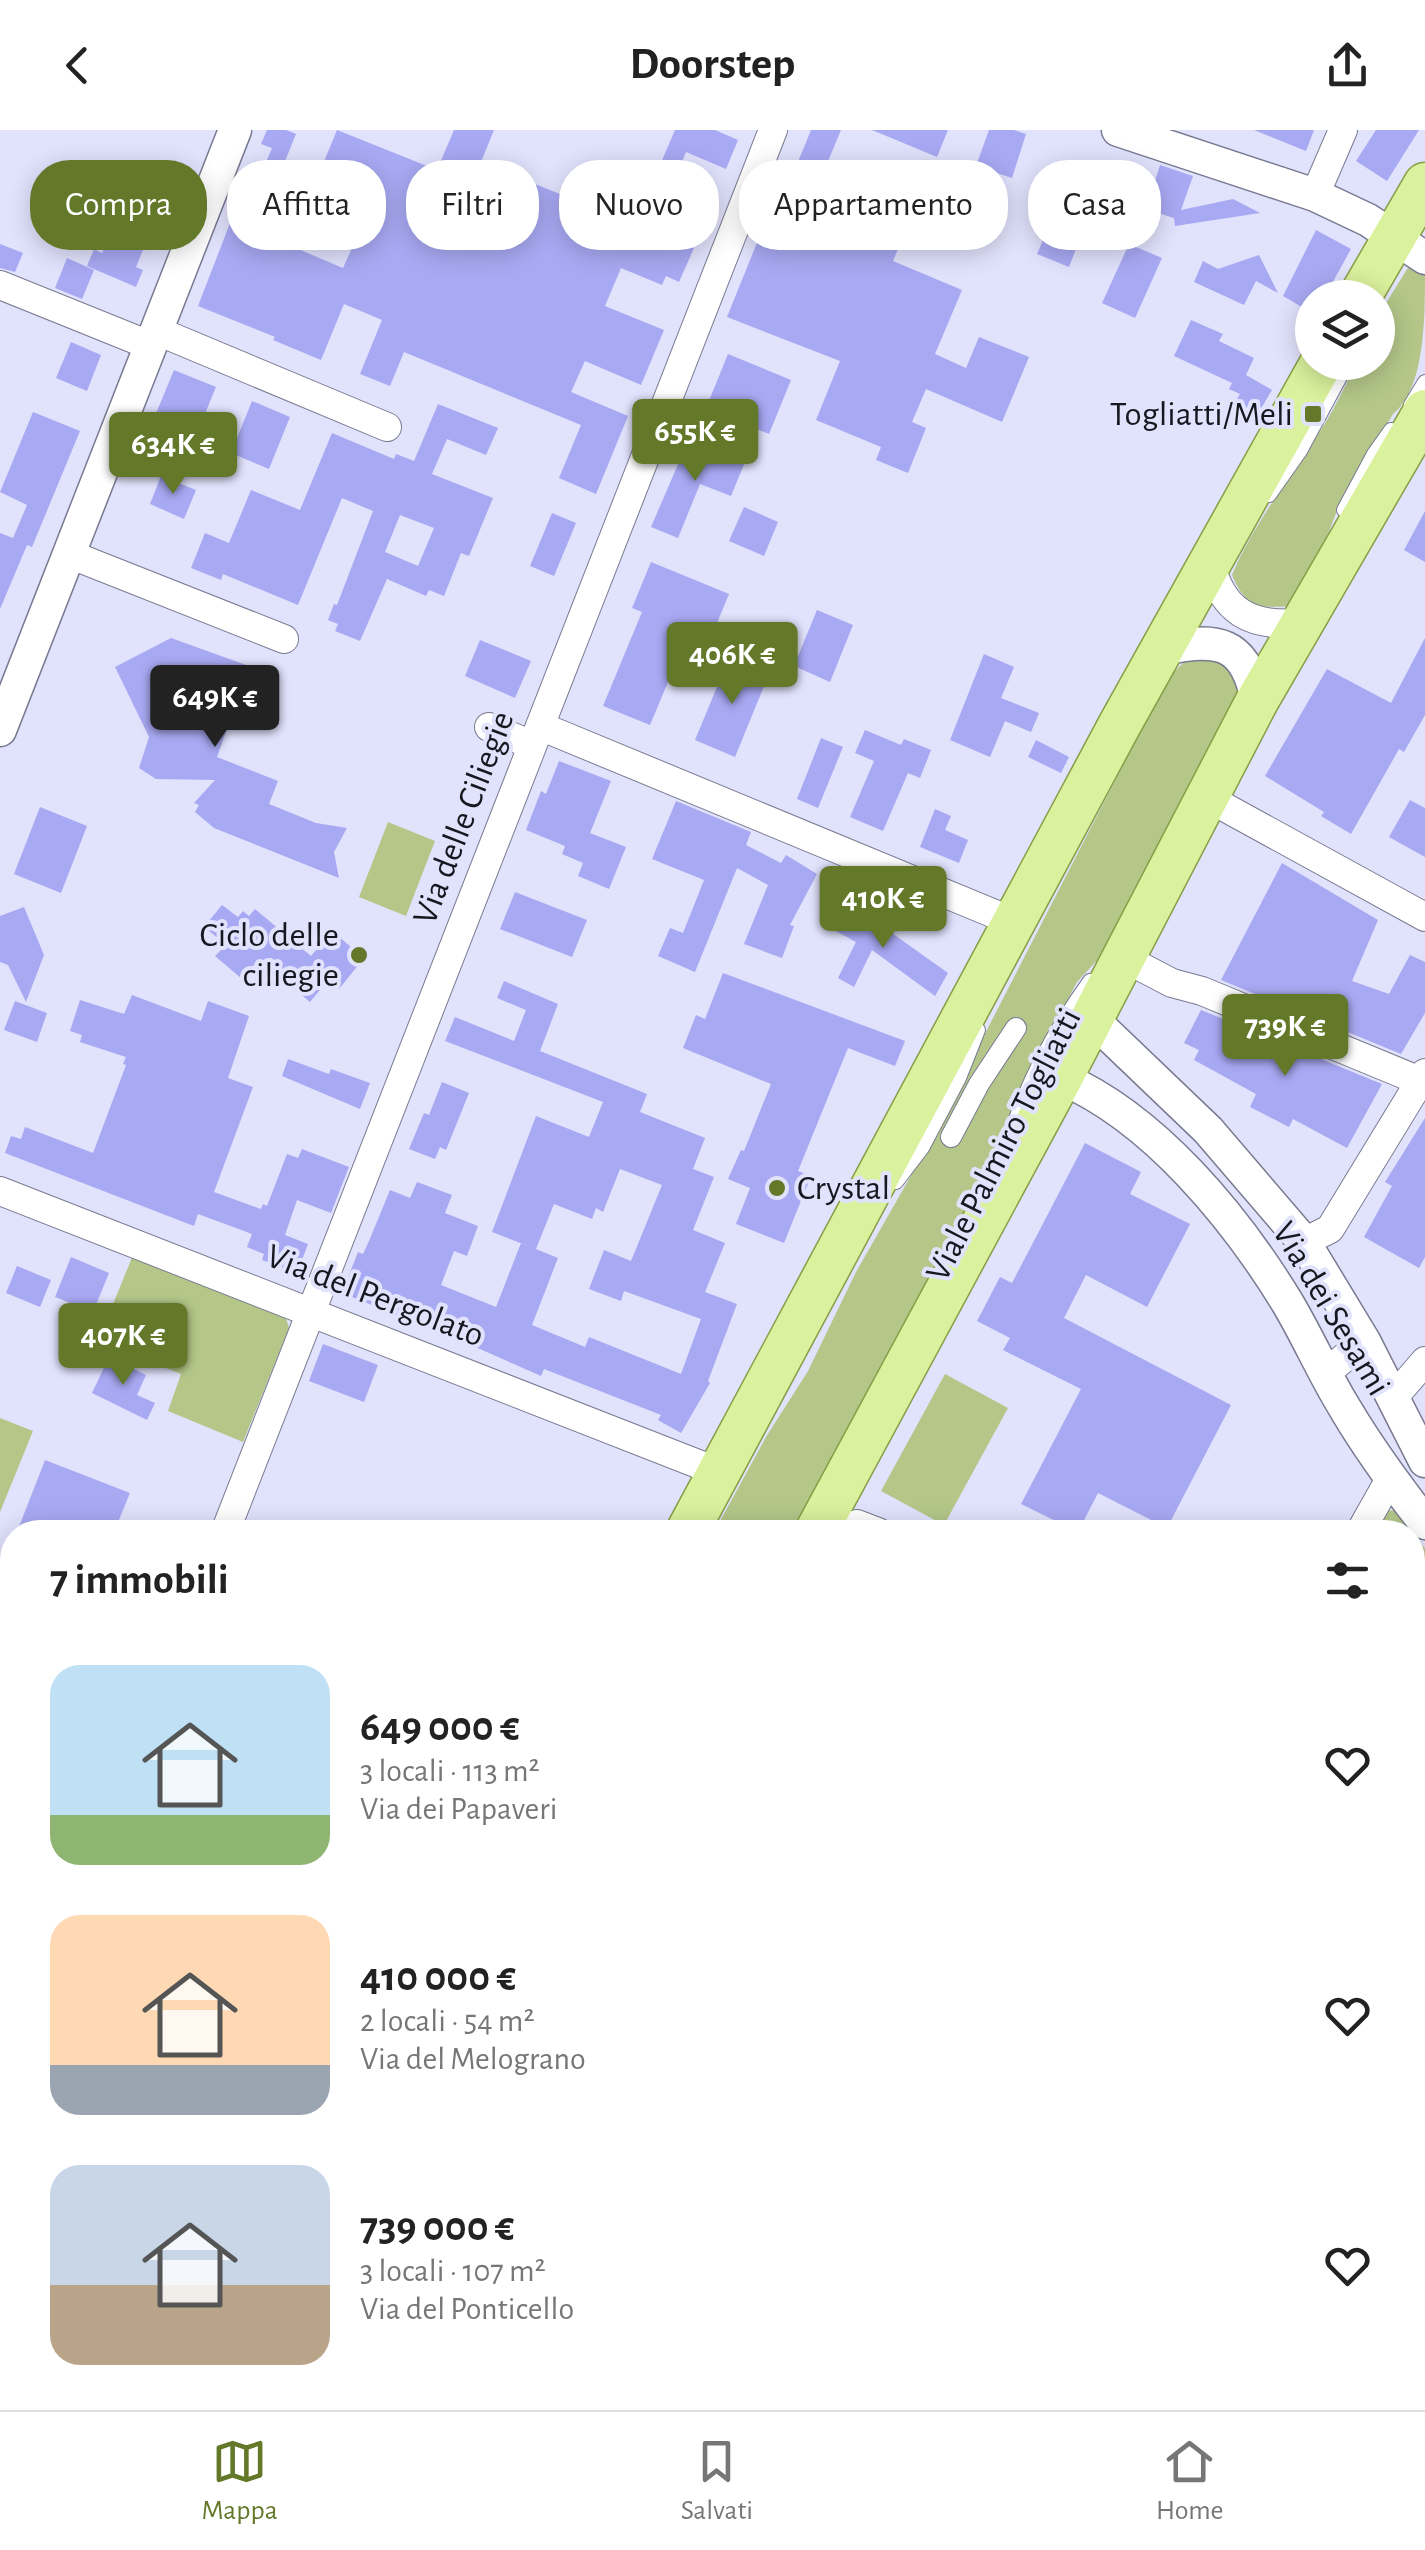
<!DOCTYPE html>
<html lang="it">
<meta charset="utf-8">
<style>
body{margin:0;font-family:"Alegreya Sans",sans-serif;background:#f6f6f6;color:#222;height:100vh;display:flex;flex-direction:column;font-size:38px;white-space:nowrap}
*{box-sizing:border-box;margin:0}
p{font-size:32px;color:#767676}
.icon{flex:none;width:55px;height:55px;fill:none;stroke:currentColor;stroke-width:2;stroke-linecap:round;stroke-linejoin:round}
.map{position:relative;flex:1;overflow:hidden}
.side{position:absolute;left:0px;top:1390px;width:1425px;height:890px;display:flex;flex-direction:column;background:#fff;border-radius:40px 40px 0 0;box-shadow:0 5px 25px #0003}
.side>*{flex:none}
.banner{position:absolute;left:30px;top:30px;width:1365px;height:90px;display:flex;gap:20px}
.controls{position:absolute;left:1295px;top:150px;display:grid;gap:20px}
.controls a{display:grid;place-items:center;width:100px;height:100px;border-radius:50%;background:#fff;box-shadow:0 5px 25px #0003;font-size:50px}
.price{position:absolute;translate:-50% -85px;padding:0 22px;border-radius:10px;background:#637829;color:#fff;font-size:32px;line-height:65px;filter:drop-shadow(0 2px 5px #0008)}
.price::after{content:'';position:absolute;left:50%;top:60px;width:30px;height:22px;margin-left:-15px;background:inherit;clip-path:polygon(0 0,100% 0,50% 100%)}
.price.current{background:#222;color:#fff}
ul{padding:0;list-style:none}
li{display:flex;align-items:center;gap:30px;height:250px;padding:0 50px}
li span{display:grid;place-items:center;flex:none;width:280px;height:200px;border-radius:30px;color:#555}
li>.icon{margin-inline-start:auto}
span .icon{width:120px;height:120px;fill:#fffc;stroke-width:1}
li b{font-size:42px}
h2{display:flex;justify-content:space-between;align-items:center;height:120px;padding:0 50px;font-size:42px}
.chip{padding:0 35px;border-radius:40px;background:#fff;box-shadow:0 5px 25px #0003;font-size:35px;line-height:90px}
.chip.current{background:#637829;color:#fff}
header{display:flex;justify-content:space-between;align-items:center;height:130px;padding:0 50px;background:#fff;font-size:45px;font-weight:600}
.menu{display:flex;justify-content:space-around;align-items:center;height:140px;border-top:2px solid #e0e0e0;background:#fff;font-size:28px;color:#767676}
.menu a{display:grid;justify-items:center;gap:5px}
.menu .current{color:#637829}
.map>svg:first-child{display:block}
.green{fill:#b4c789}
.building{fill:#a8a9f3;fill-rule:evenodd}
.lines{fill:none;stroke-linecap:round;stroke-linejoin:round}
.service-casing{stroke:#797a91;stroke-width:16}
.pedestrian-casing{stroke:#797a91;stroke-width:22}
.minor-casing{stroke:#797a91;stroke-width:30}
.tertiary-casing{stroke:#797a91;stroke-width:35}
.primary-casing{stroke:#869e46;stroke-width:45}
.service{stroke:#fff;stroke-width:14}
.pedestrian{stroke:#fff;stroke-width:20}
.minor{stroke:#fff;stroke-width:28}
.tertiary{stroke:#fff;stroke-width:32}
.primary{stroke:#daf19d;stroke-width:42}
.poi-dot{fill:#637829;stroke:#e1e2fc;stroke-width:4}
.labels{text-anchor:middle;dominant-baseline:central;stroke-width:8;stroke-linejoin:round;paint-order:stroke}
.poi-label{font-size:35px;fill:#16171f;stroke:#e1e2fc;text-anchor:end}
.street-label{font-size:35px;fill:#16171f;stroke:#e1e2fc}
</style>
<header><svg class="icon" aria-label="back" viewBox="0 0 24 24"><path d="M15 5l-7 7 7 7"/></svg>Doorstep<svg class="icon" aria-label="share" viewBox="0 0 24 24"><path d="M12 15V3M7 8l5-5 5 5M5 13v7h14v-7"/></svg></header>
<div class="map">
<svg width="1425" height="2280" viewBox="0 0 1425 2280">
<rect width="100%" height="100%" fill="#e1e2fc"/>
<!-- green -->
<g class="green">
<path d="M 1409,136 L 1425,144 C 1425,188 1425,259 1393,284 L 1340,373 L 1312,445 L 1289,476 C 1257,479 1245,476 1232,445 C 1264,369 1326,310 1355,233 L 1378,232 L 1378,186 Z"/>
<path d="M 1191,525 L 1225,526 L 1241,555 L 1236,569 L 1103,824 L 1077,852 L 1058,888 L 966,1083 L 792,1402 L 714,1402 L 766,1307 L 808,1241 L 856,1142 L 921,1028 L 1135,612 L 1174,542 Z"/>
<path d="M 388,692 L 435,711 L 406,786 L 359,767 Z"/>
<path d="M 133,1125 L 286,1188 L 289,1198 L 243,1312 L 168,1281 L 181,1244 L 98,1211 Z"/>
<path d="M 945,1244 L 1008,1278 L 944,1395 L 881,1361 Z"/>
<path d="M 0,1288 L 33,1301 L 0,1382 Z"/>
<path d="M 1397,1380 L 1425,1419 L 1425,1632 L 1413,1627 L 1412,1402 L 1373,1402 L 1386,1381 Z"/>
<path d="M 629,2268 L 1081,2268 L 1073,2280 L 691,2280 Z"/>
<path d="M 1115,2268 L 1221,2268 L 1219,2280 L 1142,2280 Z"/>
</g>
<!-- building -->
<g class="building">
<path d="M 267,0 L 286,0 L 296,4 L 279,46 L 314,60 L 291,116 L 343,138 L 359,102 L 348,97 L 367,52 L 323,34 L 337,0 L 437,40 L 454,0 L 494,0 L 481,32 L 614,86 L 635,33 L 657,42 L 675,0 L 715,0 L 738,10 L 726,39 L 686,22 L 653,101 L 694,118 L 679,152 L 666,146 L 662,155 L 621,138 L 605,176 L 664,200 L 641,255 L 585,231 L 571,262 L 628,286 L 596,364 L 559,348 L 581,295 L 404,222 L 390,256 L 360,244 L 382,190 L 344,174 L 321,230 L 273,210 L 275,207 L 198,176 L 230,93 L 239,97 L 272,18 L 261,14 Z"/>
<path d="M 811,0 L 841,0 L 801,96 L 849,115 L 876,49 L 920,67 L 893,131 L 962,160 L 935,224 L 966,238 L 979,207 L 1029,227 L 1002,292 L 926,259 L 912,292 L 926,298 L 908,343 L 876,330 L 881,317 L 816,290 L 840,231 L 727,187 L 769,83 L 776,86 Z"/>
<path d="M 872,0 L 948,0 L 937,27 Z"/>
<path d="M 989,0 L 1014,0 L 1026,4 L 1012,48 L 976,36 Z"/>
<path d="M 1254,0 L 1314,0 L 1306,21 Z"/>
<path d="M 1376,0 L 1419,0 L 1387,51 L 1356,31 Z"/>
<path d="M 118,33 L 157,49 L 154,56 L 171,63 L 164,80 L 160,78 L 136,137 L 143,140 L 136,157 L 87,136 L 94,119 L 102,123 L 126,64 L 109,56 Z"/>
<path d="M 1160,35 L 1193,46 L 1181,80 L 1233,69 L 1260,83 L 1175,96 L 1174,88 L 1152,81 L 1149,87 L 1125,79 L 1134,51 L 1153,57 Z"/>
<path d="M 1050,94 L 1081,106 L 1069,137 L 1037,124 Z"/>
<path d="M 1316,100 L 1351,119 L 1324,168 L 1312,168 L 1312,183 L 1283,166 Z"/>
<path d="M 0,114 L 23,123 L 15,142 L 0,138 Z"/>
<path d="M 1129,114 L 1162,128 L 1135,188 L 1102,173 Z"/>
<path d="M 1259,125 L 1278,163 L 1256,151 L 1244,175 L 1194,152 L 1203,131 L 1218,139 Z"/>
<path d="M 67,128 L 94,140 L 82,169 L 55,158 Z"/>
<path d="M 1191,190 L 1223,204 L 1219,211 L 1254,228 L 1246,245 L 1272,260 L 1256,287 L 1234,274 L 1240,264 L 1229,259 L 1232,253 L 1174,226 Z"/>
<path d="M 71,212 L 101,225 L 87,261 L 56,248 Z"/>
<path d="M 728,224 L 791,250 L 769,304 L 706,278 Z"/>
<path d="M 174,240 L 216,257 L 195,308 L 169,298 L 149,346 L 127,337 L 138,312 L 143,315 Z"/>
<path d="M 252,271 L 290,287 L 269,339 L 231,323 Z"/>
<path d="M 438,274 L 498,298 L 486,325 L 447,309 L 432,344 L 493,368 L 469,426 L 461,423 L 444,466 L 429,460 L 426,466 L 387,449 L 360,511 L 335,501 L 338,494 L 328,490 L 334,474 L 337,475 L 373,381 L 342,368 L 298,475 L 223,444 L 221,450 L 191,438 L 205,403 L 229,413 L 251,360 L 300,380 L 332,303 L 394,329 L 396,324 L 414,331 ZM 400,385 L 434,398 L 418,436 L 385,422 Z"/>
<path d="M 33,282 L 80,301 L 32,417 L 27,415 L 0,479 L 0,403 L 13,408 L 27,375 L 0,362 Z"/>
<path d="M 689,309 L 745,332 L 731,366 L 700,354 L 678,408 L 651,397 Z"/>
<path d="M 161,346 L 196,360 L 184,389 L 150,374 Z"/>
<path d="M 744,377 L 778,392 L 764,426 L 729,411 Z"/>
<path d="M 1425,381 L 1425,432 L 1404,420 Z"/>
<path d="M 552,383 L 576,393 L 554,446 L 530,436 Z"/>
<path d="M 651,432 L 729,464 L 710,510 L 689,502 L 650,595 L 603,576 L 642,482 L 632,478 Z"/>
<path d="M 817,480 L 853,495 L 830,552 L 794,536 Z"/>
<path d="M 171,508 L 249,536 L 217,627 L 278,651 L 269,674 L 316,693 L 347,698 L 334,722 L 339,748 L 214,698 L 195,682 L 199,675 L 194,673 L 215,650 L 156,649 L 139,638 L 149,607 L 115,537 Z"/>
<path d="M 1425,508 L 1425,585 L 1404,622 L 1399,619 L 1351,704 L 1321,686 L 1324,682 L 1265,646 L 1327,539 L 1391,573 Z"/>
<path d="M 480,510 L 531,531 L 515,568 L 465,546 Z"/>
<path d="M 984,524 L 1014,537 L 1001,568 L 1039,583 L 1031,602 L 1005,591 L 990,627 L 950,610 Z"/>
<path d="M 729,528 L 769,544 L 735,627 L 695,610 Z"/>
<path d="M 865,600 L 901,615 L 904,609 L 931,620 L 920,648 L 908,643 L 883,701 L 850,687 L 874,631 L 855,623 Z"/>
<path d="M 821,608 L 843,617 L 818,678 L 797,669 Z"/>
<path d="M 1036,610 L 1069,627 L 1061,643 L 1028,627 Z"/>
<path d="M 559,631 L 611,651 L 590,703 L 626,717 L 609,759 L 578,746 L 583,733 L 562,724 L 565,716 L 526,700 L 541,661 L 546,664 Z"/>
<path d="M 1410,670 L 1425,678 L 1425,727 L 1389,707 Z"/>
<path d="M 676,671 L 751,702 L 746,715 L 781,733 L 786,725 L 817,744 L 790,795 L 794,796 L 782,828 L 744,814 L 768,755 L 737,738 L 695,842 L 658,826 L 670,798 L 683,803 L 704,750 L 652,729 Z"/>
<path d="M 40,677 L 87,696 L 61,763 L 14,744 Z"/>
<path d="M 935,679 L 951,686 L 945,700 L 968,710 L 959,733 L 920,717 Z"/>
<path d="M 1282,733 L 1378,790 L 1352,851 L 1389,864 L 1410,825 L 1425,832 L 1425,883 L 1401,924 L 1221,850 Z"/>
<path d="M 515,762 L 587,790 L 572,827 L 500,799 Z"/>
<path d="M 846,770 L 862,777 L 858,784 L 889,801 L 948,843 L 935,866 L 872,820 L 854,857 L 838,848 L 856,812 L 832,799 Z"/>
<path d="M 222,775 L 238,787 L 243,781 L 249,786 L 255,779 L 311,826 L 332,801 L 364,828 L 339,859 L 328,850 L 310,872 L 259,829 L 242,849 L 215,826 L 221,820 L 215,815 L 219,809 L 204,797 Z"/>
<path d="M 24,777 L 44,825 L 26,872 L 8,835 L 0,832 L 0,786 Z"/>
<path d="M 723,843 L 905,911 L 895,936 L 848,918 L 798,1041 L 811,1046 L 784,1113 L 736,1094 L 750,1058 L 728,1049 L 741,1020 L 744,1021 L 771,954 L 683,918 L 696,885 L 705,889 Z"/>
<path d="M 504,851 L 558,874 L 540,921 L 647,964 L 640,982 L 705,1008 L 693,1039 L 714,1047 L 693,1100 L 725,1113 L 705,1162 L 737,1174 L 708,1251 L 710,1253 L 681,1303 L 658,1290 L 661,1285 L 544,1239 L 541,1246 L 439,1201 L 444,1187 L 403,1171 L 397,1185 L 342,1163 L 358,1122 L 363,1124 L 369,1111 L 390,1060 L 410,1068 L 417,1052 L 452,1065 L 445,1083 L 478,1096 L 467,1126 L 454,1121 L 441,1155 L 496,1177 L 521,1113 L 558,1128 L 532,1195 L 585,1217 L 589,1207 L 681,1244 L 701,1189 L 624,1161 L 621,1171 L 589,1159 L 604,1120 L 631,1131 L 662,1055 L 620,1039 L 603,1082 L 596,1078 L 592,1089 L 554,1074 L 536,1119 L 492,1102 L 536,986 L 589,1007 L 603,972 L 445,911 L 455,887 L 514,911 L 526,880 L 497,868 Z"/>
<path d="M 132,865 L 201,891 L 208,871 L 249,886 L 228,948 L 253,957 L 214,1062 L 261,1079 L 263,1074 L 267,1076 L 287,1024 L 298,1028 L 302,1019 L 349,1037 L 331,1083 L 297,1070 L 285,1105 L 308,1114 L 297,1143 L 262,1130 L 264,1124 L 247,1117 L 252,1104 L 198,1084 L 194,1096 L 5,1023 L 11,1006 L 21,1009 L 25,997 L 93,1023 L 126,935 L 123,934 L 126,927 L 80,912 L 82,905 L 70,901 L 80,870 L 124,884 Z"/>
<path d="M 15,871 L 47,883 L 37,912 L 4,900 Z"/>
<path d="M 1201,880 L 1382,954 L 1347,1018 L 1293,989 L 1289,997 L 1250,977 L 1256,964 L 1194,930 L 1199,920 L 1184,913 Z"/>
<path d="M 288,929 L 329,944 L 331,939 L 370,953 L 360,979 L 282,946 Z"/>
<path d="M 442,952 L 469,963 L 446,1020 L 440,1017 L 435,1029 L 409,1019 L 424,983 L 429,985 Z"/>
<path d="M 1425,988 L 1425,1127 L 1419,1138 L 1364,1107 L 1392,1056 L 1385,1052 Z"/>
<path d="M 1085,1013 L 1141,1042 L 1130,1064 L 1190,1094 L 1147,1177 L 1086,1145 L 1064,1188 L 1231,1275 L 1167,1398 L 1098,1363 L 1078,1402 L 1021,1374 L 1081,1259 L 1003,1220 L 1010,1208 L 977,1191 L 1000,1147 L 1012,1153 Z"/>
<path d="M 71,1127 L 109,1143 L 93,1182 L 55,1167 Z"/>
<path d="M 17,1136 L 51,1150 L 40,1177 L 6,1163 Z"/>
<path d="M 323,1214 L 378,1235 L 364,1272 L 309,1251 Z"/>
<path d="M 109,1227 L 146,1245 L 137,1265 L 155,1273 L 147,1290 L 92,1263 Z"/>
<path d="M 45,1330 L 130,1363 L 114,1402 L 17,1402 Z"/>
</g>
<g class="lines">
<defs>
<g id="service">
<path d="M 1411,275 L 1425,252"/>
<path d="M 1269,365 L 1300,321 L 1348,232"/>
<path d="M 1344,380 L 1374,324 L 1391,300"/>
<path d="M 1014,995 C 1031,944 1059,894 1090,851"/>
<path d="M 896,1052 L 922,1018 L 959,948 L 978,900"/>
</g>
<path id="pedestrian" d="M 951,1007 L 979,954 L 1016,898"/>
<g id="minor">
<path d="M 1315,65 L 1343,0"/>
<path d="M 0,155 L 149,215"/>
<path d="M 155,200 L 387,297"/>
<path d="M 69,424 L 284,509"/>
<path d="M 1210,433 C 1223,482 1250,497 1300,493"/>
<path d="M 540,596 L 1014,792"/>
<path d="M 489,597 L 532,615"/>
<path d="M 1208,668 L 1425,787"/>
<path d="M 1124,828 L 1172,853 L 1202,861 L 1420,951"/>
<path d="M 0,1061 L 721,1343"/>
<path d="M 1304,1112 L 1330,1099 L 1425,943"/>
<path d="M 1325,1244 L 1364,1211"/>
<path d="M 1394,1267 L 1425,1231"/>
<path d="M 857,1394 L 878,1402"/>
<path d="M 225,1402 L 773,0"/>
<path d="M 1360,1402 L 1391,1347"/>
<path d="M 1412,1464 L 1425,1463"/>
<path d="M 1412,1685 L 1425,1692"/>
<path d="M 0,1963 L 12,1932"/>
<path d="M 1412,2008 L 1425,2015"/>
<path d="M 1412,2199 L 1425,2207"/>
<path d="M 1231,2280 L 1233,2268"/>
</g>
<g id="tertiary">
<path d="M 1118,0 L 1315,65 L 1368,90 L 1425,128"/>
<path d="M 1163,519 C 1217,507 1246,511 1257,571"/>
<path d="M 0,600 L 235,0"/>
<path d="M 1092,889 L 1208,1000 L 1304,1112 L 1364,1211 L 1425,1331"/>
<path d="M 1061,948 C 1154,988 1235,1087 1287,1172 C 1308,1207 1324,1245 1346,1280 C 1369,1319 1397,1357 1425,1393"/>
</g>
<g id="primary">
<path d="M 1359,168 L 1425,54"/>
<path d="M 687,1402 L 1120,594 L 1322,232"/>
<path d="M 816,1402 L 1061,948 L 1257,571 L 1425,281"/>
<path d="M 187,2280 L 195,2268"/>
<path d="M 321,2280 L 328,2268"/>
</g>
</defs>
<!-- service casing -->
<use href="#service" class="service-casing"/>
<!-- pedestrian casing -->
<use href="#pedestrian" class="pedestrian-casing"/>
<!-- minor casing -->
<use href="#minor" class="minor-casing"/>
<!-- tertiary casing -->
<use href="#tertiary" class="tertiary-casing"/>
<!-- primary casing -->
<use href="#primary" class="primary-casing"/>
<!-- service -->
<use href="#service" class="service"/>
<!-- pedestrian -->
<use href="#pedestrian" class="pedestrian"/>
<!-- minor -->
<use href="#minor" class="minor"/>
<!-- tertiary -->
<use href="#tertiary" class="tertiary"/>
<!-- primary -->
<use href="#primary" class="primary"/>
</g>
<!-- markers -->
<g class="poi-dot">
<rect x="1303" y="274" width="20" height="20" rx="5"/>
<circle cx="359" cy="825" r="10"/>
<circle cx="777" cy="1058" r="10"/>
</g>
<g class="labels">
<!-- poi labels -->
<g class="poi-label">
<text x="1293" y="284">Togliatti/Meli</text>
<text x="339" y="805">Ciclo delle<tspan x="339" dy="40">ciliegie</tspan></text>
<text x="797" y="1058" text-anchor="start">Crystal</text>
</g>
<!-- street labels -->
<g class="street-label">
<text transform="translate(464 688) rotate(-69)">Via delle Ciliegie</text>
<text transform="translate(1004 1015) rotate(-63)">Viale Palmiro Togliatti</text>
<text transform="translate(375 1166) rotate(21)">Via del Pergolato</text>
<text transform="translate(1331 1179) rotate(59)">Via dei Sesami</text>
</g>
</g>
</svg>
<div class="controls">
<a><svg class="icon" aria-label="layers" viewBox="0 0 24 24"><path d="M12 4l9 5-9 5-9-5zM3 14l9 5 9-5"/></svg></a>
</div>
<b class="price" style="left:695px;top:354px">655K €</b>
<b class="price" style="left:173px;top:367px">634K €</b>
<b class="price" style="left:732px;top:577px">406K €</b>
<b class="price current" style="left:215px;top:620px">649K €</b>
<b class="price" style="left:883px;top:821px">410K €</b>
<b class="price" style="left:1285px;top:949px">739K €</b>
<b class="price" style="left:123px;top:1258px">407K €</b>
<div class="banner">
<a class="chip current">Compra</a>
<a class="chip">Affitta</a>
<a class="chip">Filtri</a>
<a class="chip">Nuovo</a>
<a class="chip">Appartamento</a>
<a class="chip">Casa</a>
</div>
<section class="side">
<h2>7 immobili<svg class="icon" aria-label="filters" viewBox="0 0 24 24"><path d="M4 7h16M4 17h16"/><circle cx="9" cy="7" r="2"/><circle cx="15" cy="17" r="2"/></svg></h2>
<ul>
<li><span style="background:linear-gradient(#bfe0f5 75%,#8fb573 0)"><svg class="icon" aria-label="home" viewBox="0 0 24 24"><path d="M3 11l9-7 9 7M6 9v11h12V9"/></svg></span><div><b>649 000 €</b><p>3 locali · 113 m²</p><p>Via dei Papaveri</p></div><svg class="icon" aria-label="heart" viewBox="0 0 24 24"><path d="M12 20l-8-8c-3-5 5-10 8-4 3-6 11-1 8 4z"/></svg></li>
<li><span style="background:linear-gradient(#ffd9b3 75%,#9aa5b1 0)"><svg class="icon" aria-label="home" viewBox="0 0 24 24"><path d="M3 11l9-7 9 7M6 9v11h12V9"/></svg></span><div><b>410 000 €</b><p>2 locali · 54 m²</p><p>Via del Melograno</p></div><svg class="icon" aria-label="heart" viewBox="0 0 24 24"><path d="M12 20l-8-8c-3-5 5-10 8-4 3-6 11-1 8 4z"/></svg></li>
<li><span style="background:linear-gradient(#c9d6e8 60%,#b9a48a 0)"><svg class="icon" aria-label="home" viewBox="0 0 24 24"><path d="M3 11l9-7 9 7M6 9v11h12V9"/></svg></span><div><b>739 000 €</b><p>3 locali · 107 m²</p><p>Via del Ponticello</p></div><svg class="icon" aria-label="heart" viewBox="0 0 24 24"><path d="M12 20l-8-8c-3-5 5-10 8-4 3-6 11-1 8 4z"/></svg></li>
</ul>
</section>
</div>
<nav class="menu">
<a class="current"><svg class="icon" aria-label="map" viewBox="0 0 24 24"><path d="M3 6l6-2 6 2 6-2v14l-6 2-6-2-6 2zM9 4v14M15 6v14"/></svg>Mappa</a>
<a><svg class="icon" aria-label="saved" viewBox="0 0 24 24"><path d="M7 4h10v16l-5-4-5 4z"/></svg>Salvati</a>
<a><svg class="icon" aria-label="home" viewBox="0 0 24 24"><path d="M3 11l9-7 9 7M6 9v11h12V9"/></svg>Home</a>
</nav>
